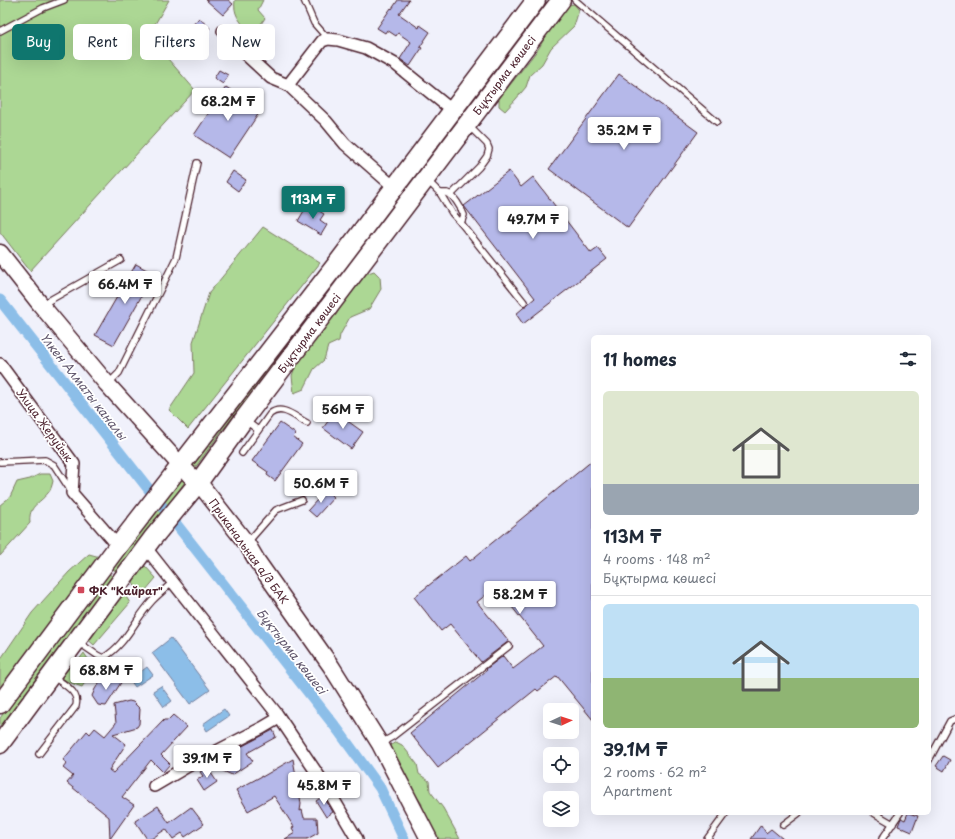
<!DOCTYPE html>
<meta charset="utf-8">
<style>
body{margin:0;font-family:"Playpen Sans",sans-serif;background:#f2f2f3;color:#1f2937;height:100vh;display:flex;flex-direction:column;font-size:15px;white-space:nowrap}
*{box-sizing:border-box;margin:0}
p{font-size:13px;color:#747a83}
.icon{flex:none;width:22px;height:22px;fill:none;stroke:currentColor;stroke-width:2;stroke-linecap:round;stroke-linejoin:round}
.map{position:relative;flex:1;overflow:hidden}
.details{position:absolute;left:591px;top:335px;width:340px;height:480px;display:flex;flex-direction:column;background:#fff;border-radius:6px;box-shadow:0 4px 16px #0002}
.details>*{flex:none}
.hud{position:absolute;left:12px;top:24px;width:380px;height:36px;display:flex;gap:8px}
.needle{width:26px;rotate:86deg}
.buttons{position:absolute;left:543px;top:703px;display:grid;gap:8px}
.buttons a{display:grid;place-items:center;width:36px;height:36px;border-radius:6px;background:#fff;box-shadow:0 4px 16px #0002;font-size:20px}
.price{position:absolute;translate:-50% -34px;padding:0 9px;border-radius:4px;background:#fff;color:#222;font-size:13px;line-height:26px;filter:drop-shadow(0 1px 2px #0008)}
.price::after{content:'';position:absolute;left:50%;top:24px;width:12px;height:9px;margin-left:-6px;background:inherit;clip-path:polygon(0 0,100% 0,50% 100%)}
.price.active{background:#0f766e;color:#fff}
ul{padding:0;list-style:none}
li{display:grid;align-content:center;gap:8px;height:212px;padding:0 12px}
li+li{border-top:1px solid #e0e1e3}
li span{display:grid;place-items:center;height:124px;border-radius:6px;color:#555}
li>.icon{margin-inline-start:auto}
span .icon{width:72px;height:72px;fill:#fffc;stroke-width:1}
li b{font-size:17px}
h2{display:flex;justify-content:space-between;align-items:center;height:48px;padding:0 12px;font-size:17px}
.pill{padding:0 14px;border-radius:6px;background:#fff;box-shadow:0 4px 16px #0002;font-size:14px;line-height:36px}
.pill.active{background:#0f766e;color:#fff}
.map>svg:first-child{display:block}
.green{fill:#acd794;stroke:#7b7b60}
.water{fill:#8cbee8;stroke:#727e9c}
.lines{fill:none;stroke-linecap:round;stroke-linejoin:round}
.canal{stroke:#8cbee8;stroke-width:11}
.building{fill:#b5b8e9;stroke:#4a1f2b}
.lane-casing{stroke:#4a1f2b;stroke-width:8}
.street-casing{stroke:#4a1f2b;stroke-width:14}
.secondary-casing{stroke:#4a1f2b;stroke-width:19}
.primary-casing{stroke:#4a1f2b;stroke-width:21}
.lane{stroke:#fff;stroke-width:5.5}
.street{stroke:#fff;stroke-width:11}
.secondary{stroke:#fff;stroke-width:16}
.primary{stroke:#fff;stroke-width:18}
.poi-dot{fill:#d1495b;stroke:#fff;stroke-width:1.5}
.labels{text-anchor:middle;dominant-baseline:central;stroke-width:3.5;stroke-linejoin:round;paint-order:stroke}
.street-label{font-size:11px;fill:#4a1f2b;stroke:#fff}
.poi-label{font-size:11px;font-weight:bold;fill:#4a1f2b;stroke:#fff;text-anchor:start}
.water-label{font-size:12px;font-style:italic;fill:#61576d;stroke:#fff}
</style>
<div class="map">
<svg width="955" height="839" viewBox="0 0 955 839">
<rect width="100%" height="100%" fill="#f0f1fb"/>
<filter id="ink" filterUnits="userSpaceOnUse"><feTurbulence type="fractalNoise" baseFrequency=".025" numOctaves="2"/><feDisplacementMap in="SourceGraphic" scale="8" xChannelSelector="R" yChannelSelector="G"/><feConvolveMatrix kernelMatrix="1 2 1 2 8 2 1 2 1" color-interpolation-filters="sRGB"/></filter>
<g filter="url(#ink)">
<!-- green -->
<g class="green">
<path d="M 0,0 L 169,0 L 148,36 L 195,90 L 30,271 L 0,232 Z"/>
<path d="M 235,0 L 263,0 L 258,10 L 265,18 L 261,24 L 248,31 C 239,20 233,14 235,0 Z"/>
<path d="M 574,4 L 579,10 L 574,26 L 551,48 L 542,64 L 530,75 L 526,87 L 516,99 L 505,111 L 499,106 L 499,99 L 539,48 L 553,23 L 568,5 Z"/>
<path d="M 515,41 L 516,46 L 352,261 L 350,261 Z"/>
<path d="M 263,227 L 320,263 L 188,429 L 169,410 L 194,373 L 193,342 L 209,293 Z"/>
<path d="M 374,271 L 380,277 L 381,289 L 369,309 L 350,317 L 340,335 L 339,341 L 328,346 L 324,360 L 314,369 L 304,389 L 294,393 L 292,376 L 298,357 L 328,319 L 336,315 L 348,294 L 365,274 Z"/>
<path d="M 338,276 L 339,278 L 338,282 L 218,436 L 119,573 L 111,568 Z"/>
<path d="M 40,474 L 50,474 L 53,481 C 52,485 51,490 48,493 C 39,504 28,506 30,523 L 0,556 L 0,505 L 10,497 L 17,482 L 30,479 Z"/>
<path d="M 89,554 L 100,557 L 0,699 L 0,660 L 32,613 L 69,572 Z"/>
<path d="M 145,566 L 156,578 L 140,597 L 132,580 Z"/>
<path d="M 109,574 L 114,577 L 0,728 L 0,718 Z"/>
<path d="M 123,592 L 130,603 L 94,645 L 85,637 Z"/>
<path d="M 84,653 L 94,668 L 82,687 L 68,682 L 58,675 L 69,662 L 78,661 Z"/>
<path d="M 396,742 L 402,745 L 417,764 L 419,774 L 429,781 L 430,791 L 443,808 L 460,839 L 438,839 L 421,809 L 422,804 L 413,791 L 412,786 C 403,780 398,768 397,757 L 391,753 L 391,745 Z"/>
</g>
<!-- water -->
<g class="water">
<path d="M 171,638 L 210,690 L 190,704 L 152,653 Z"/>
<path d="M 147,667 L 153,675 L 135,687 L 130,680 Z"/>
<path d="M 161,686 L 172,701 L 164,707 L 153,691 Z"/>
<path d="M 224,709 L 229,716 L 207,731 L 203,724 Z"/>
</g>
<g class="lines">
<!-- canal -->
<path class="canal" d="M 0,300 L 338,730 L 380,788 L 404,839"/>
</g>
<!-- building -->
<g class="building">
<path d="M 206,0 L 228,0 L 233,4 L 223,15 Z"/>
<path d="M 398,0 L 409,0 L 399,14 L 419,28 L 420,25 L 430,32 L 420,47 L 422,48 L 410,66 L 400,59 L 411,42 L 398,33 L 396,36 L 387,30 L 385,33 L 377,28 L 391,8 L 392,9 Z"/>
<path d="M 199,18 L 210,28 L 198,41 L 187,31 Z"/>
<path d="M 219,70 L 228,75 L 223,84 L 214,78 Z"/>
<path d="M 619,74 L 698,132 L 628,228 L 549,169 Z"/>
<path d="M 226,87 L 261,110 L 229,158 L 194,135 Z"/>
<path d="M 233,171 L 246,180 L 238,191 L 226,182 Z"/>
<path d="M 509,171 L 521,187 L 533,177 L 591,253 L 598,248 L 607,259 L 523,324 L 516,314 L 535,298 L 464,206 Z"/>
<path d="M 308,204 L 324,214 L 320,220 L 327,225 L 321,235 L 298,221 Z"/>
<path d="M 136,264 L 154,274 L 114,345 L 95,335 Z"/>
<path d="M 335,412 L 363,432 L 351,449 L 323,428 Z"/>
<path d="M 280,423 L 296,434 L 293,437 L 302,444 L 275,481 L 267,475 L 268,472 L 252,461 Z"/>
<path d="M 593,460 L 593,720 L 557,676 L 538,691 L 536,689 L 438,768 L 410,733 L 487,670 L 486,669 L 503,656 L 513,669 L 543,646 L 496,587 L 477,602 L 509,641 L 481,662 L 450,624 L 441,631 L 414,597 L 466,556 L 470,561 Z"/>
<path d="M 326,490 L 334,497 L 316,517 L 308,510 Z"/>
<path d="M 114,675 L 122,681 L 106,706 L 98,705 L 92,696 L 95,689 L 103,677 L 110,682 Z"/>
<path d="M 129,701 L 133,702 L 140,709 L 139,724 L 137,727 L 113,734 L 126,744 L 109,770 L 113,773 L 164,720 L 168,720 L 173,715 L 187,727 L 161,755 L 170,764 L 163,772 L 151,760 L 122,797 L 134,805 L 110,839 L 109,817 L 67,783 L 73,776 L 63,768 L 67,763 L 63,760 L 87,731 L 90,734 L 95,728 L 105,736 L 116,723 L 114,705 Z"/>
<path d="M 273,730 L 276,737 L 247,753 L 253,761 L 232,775 L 221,770 L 222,758 L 231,752 Z"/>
<path d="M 943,756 L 950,760 L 944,771 L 936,766 Z"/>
<path d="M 293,759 L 297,782 L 294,784 L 299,790 L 301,804 L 300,811 L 302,810 L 304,818 L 317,818 L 318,833 L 307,839 L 285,839 L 295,833 L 292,828 L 294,827 L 274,796 L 248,811 L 236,790 L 262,776 L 262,777 Z"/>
<path d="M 207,767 L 217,782 L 204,791 L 197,780 L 203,776 L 200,772 Z"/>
<path d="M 323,796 L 333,812 L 326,817 L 316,801 Z"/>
<path d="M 158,806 L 169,823 L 191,807 L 204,824 L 185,837 L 182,833 L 173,839 L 166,829 L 151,839 L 147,839 L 135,821 Z"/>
<path d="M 908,813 L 918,816 L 912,832 L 898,826 L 901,818 L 905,820 Z"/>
<path d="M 761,825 L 766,833 L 771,829 L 783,839 L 751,839 Z"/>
</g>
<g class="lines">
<defs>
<g id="lane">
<path d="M 304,0 L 314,23 L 328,39"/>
<path d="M 575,0 L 717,122"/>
<path d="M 0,31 L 43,8 L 64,0"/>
<path d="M 427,180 L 440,193 L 452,213 L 461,223 L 524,302"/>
<path d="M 440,193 C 440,193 446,193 447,193 C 454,195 461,208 464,215 L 461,223"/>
<path d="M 451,195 L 479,167 L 487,156 L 489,149 L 487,144 L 469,126"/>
<path d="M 43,304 L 121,260"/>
<path d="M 109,383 L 119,373 L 176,258 L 197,163"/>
<path d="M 246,421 L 258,430"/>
<path d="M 242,453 L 270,414 C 282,404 295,417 307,423"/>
<path d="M 0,462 L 45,460 L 54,465 L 71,491"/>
<path d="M 248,542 L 276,510 L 302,500"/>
<path d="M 78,642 L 97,655 L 103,658 C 126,645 135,619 152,601 C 159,594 166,588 173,582"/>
<path d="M 381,743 L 392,737 L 509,646"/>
<path d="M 39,754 L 76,706 C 80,692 63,684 54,677"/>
<path d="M 929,760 L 950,721 L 955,719"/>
<path d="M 874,813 L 893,824"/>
<path d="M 783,825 L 799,813"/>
<path d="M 707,839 L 726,813"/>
<path d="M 882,839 L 900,813"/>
</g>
<g id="street">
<path d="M 223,31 L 245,54 L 271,78 L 288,85 L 322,41 L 328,39 L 338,40 L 366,48 L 395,64 L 453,111"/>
<path d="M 288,85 L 326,121 L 345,144 L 394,187"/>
<path d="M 0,364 L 74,464 L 72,493 L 118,546"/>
<path d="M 146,548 L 277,714 L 327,788 L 357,839"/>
<path d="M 154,786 L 188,766 L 262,728 L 279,718"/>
</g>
<path id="secondary" d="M 0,253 L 41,305 L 107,384 L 181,466 L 203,488 L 247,544 L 257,561 L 331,666 L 380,744 L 429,839"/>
<g id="primary">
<path d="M 0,704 L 118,546 L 339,261 L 536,0"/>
<path d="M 0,744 L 152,539 L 198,483 L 244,419 L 561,0"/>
</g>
</defs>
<!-- lane casing -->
<use href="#lane" class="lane-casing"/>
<!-- street casing -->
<use href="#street" class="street-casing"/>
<!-- secondary casing -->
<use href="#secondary" class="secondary-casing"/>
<!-- primary casing -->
<use href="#primary" class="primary-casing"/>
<!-- lane -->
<use href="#lane" class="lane"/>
<!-- street -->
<use href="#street" class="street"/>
<!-- secondary -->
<use href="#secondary" class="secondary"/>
<!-- primary -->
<use href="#primary" class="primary"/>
</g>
</g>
<!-- markers -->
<rect class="poi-dot" x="77" y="586" width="8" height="8" rx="2"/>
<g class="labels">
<!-- street labels -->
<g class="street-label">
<text transform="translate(504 75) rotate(-53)">Бұқтырма көшесі</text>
<text transform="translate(309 333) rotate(-53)">Бұқтырма көшесі</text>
<text transform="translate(45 425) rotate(54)">Улица Жеруйык</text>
<text transform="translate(249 551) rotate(54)">Приканальная а/д БАК</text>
</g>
<!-- poi labels -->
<g class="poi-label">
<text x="89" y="590">ФК "Кайрат"</text>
</g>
<!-- water labels -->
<g class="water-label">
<text transform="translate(84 386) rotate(52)">Үлкен Алматы каналы</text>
<text transform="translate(292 651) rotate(52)">Бұқтырма көшесі</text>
</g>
</g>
</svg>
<div class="buttons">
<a><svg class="needle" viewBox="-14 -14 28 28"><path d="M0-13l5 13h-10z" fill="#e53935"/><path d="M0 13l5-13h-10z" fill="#747a83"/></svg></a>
<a><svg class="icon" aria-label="locate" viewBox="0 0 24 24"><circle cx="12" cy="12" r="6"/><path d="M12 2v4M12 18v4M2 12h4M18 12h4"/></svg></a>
<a><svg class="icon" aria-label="layers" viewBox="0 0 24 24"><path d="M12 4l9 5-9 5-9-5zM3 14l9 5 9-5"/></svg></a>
</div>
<b class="price" style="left:228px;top:122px">68.2M ₸</b>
<b class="price" style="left:624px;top:151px">35.2M ₸</b>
<b class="price active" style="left:313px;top:220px">113M ₸</b>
<b class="price" style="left:533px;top:240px">49.7M ₸</b>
<b class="price" style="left:125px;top:305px">66.4M ₸</b>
<b class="price" style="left:343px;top:430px">56M ₸</b>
<b class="price" style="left:321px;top:504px">50.6M ₸</b>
<b class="price" style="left:520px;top:615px">58.2M ₸</b>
<b class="price" style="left:106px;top:691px">68.8M ₸</b>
<b class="price" style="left:207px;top:779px">39.1M ₸</b>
<b class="price" style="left:324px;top:806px">45.8M ₸</b>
<div class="hud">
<a class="pill active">Buy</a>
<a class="pill">Rent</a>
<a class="pill">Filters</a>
<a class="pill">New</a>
</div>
<section class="details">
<h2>11 homes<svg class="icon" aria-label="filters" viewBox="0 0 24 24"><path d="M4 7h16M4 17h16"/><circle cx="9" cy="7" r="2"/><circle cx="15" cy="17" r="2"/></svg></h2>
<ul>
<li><span style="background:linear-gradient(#dfe7d0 75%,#9aa5b1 0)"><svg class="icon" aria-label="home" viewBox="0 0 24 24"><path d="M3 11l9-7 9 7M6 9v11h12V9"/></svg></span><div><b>113M ₸</b><p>4 rooms · 148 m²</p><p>Бұқтырма көшесі</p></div></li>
<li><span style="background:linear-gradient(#bfe0f5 60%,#8fb573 0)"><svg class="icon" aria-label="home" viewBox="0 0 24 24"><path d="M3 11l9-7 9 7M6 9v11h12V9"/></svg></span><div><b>39.1M ₸</b><p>2 rooms · 62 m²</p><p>Apartment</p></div></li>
</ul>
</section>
</div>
